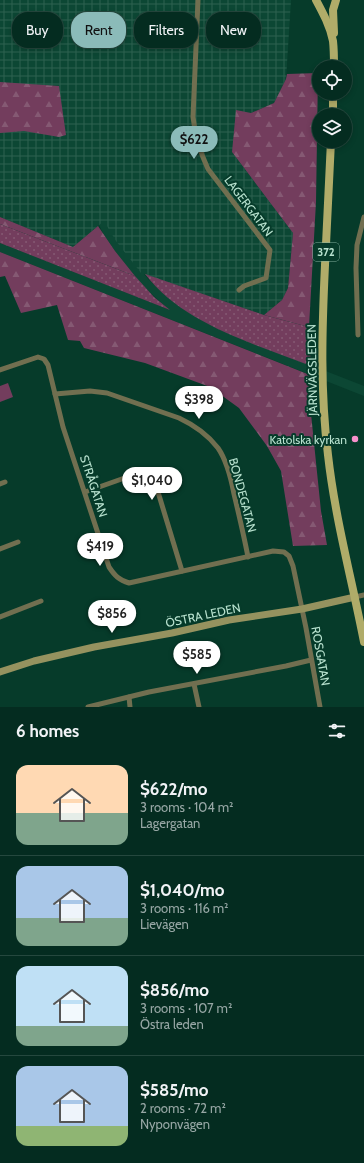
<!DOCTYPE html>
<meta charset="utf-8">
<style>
body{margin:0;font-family:Cabin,sans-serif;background:#12382d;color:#f1f3f6;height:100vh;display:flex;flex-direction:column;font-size:15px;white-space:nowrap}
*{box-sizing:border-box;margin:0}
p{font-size:13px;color:#97a7a5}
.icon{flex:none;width:22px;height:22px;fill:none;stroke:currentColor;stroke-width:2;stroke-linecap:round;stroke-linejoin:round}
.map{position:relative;height:707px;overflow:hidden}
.details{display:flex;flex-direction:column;background:#042c20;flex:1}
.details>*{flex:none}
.banner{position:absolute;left:12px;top:12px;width:340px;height:36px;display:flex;gap:8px}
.buttons{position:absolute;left:312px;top:60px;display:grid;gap:8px}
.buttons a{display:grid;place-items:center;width:40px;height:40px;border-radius:50%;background:#042c20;box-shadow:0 2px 6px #0003,0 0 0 1px #25483e;font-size:20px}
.price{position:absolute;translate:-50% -34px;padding:0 9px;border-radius:14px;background:#fff;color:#222;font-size:13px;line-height:26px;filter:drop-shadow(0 1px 2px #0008)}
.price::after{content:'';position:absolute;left:50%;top:24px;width:12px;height:9px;margin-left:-6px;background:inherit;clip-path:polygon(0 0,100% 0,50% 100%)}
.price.current{background:#8bbbb9;color:#111}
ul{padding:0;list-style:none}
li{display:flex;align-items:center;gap:12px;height:100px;padding:0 16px}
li+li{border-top:1px solid #25483e}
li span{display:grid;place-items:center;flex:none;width:112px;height:80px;border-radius:12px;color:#555}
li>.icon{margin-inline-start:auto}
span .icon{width:48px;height:48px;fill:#fffc;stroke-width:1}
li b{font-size:17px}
h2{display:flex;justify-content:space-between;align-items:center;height:48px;padding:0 16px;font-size:17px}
.chip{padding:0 14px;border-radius:16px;background:#042c20;box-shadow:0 2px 6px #0003,0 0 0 1px #25483e;font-size:14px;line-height:36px}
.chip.current{background:#8bbbb9;color:#111}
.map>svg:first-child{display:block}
.built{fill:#0c4734}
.industrial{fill:url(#industrial-grid)}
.grass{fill:url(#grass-dots)}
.forest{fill:url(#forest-firs)}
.garden{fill:#733d5d}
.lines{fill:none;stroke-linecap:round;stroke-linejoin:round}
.street{stroke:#716f50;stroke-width:5}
.secondary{stroke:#95925f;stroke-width:7}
.primary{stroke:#b0ac69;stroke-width:8}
.poi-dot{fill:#f890cc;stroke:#063b2a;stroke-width:1.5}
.labels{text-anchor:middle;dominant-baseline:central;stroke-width:4;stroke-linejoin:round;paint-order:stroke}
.shield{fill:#063b2a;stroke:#83b09e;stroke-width:1}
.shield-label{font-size:11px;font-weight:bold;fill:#b8e2cf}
.street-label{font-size:12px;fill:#b8e2cf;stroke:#063b2a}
.poi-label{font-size:12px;fill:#b8e2cf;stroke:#063b2a;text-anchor:end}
</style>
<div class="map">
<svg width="364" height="707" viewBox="0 0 364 707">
<defs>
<pattern id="industrial-grid" width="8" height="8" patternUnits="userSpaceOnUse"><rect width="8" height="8" fill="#0c4734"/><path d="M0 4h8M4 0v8" fill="none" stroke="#2d6150"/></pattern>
<pattern id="grass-dots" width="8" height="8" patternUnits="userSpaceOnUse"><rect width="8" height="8" fill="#733d5d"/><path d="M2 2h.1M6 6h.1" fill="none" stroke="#855973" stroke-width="1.8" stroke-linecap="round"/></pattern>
<pattern id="forest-firs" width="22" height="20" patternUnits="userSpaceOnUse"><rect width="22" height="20" fill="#733d5d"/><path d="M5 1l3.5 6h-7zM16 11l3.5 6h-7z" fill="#855973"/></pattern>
</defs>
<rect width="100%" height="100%" fill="#063b2a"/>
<!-- built -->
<path class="built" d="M 80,185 L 136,264 L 148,279 L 173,301 L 185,310 L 216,328 L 364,386 L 364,396 L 0,252 L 0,243 L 168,309 L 141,284 L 115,251 L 103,233 L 86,200 Z"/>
<!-- industrial -->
<path class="industrial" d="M 0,0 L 291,0 L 286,79 L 274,103 L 251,113 L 232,152 L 293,233 L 288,288 L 282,300 L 264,315 L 141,273 L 116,241 L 104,221 L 73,247 L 0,217 Z"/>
<!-- grass -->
<g class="grass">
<path d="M 0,224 L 135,276 L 154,297 L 170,310 L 0,243 Z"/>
<path d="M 145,274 L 264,315 L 309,327 L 311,366 C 255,344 183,324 145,274 Z"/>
</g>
<!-- forest -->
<g class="forest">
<path d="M 318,73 L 316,202 L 309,327 L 264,315 L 282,300 L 288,288 L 293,233 L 232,152 L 236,110 L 251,113 L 274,103 L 286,79 L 287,74 Z"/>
<path d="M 0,82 L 59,86 L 66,135 L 59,137 L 24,131 L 0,133 Z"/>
<path d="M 0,217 L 73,247 L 98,226 L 115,251 L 135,276 L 0,224 Z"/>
<path d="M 0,252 L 310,375 L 310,404 L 321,511 L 327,545 L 293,546 L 281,471 L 267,446 L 239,408 L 210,387 L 145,363 L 84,348 L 80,341 L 68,340 L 57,305 L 21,313 L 5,276 L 0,277 Z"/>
</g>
<!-- garden -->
<path class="garden" d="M 8,383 L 13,397 L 0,402 L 0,386 Z"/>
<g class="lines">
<!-- street -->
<g class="street">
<path d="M 198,0 L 193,117 C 195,135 200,152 208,169 L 270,250 L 266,278 L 244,286 L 239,290"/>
<path d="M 358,335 L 356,268 L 357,245 L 364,217"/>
<path d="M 0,370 L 38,357 L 44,359 L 48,365 L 63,427 L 109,567 C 115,576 119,580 129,583 L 273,551 L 284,552 L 289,556 L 293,566 L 306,628 L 320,707"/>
<path d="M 55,394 L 90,391 L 107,393 L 179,418 C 194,425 208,435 218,448 C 227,461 231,478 234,494 C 239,515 244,536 248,557"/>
<path d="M 0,484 L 5,482"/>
<path d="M 85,492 L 133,475 L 142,477 L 153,485 L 158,492 L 182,571"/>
<path d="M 0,549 L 18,542"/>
<path d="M 355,597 L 364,595"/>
<path d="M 0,617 L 41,601"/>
<path d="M 194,684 L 199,707"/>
<path d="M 129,697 L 130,707"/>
<path d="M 88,707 L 149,692 L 286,666 L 311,660"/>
</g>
<!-- secondary -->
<path class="secondary" d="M 0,672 L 34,661 L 94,647 L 172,633 L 229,620 L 302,609 L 355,597"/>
<!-- primary -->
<g class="primary">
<path d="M 316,0 C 323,13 330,26 333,41 C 334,50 334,59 334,67"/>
<path d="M 334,33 L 333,10 L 336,0"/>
<path d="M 333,115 L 333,93"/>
<path d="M 331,141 C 329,182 327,224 325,265 C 322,329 320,391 328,455 C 335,518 352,580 364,642"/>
</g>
</g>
<!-- markers -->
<circle class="poi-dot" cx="355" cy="439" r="4"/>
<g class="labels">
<!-- shield labels -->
<rect class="shield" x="313" y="243" width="26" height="18" rx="3"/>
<g class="shield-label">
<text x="326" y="252">372</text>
</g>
<!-- street labels -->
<g class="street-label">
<text transform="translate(249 206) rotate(53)">LAGERGATAN</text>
<text transform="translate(312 370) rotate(-91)">JÄRNVÄGSLEDEN</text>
<text transform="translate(94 486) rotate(72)">STRÅGATAN</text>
<text transform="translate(243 495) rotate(75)">BONDEGATAN</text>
<text transform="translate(203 615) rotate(-12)">ÖSTRA LEDEN</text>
<text transform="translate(321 656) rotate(80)">ROSGATAN</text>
</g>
<!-- poi labels -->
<g class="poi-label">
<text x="347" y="439">Katolska kyrkan</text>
</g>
</g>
</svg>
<div class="buttons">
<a><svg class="icon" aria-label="locate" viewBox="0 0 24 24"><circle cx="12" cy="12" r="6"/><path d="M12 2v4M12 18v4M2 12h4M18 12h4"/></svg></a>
<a><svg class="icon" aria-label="layers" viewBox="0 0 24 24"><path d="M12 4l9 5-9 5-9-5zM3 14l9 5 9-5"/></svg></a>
</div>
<b class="price current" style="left:194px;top:160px">$622</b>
<b class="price" style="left:199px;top:420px">$398</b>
<b class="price" style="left:152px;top:501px">$1,040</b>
<b class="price" style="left:100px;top:567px">$419</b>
<b class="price" style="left:112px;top:634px">$856</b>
<b class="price" style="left:197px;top:675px">$585</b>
<div class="banner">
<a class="chip">Buy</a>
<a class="chip current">Rent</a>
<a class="chip">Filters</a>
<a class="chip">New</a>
</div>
</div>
<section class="details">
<h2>6 homes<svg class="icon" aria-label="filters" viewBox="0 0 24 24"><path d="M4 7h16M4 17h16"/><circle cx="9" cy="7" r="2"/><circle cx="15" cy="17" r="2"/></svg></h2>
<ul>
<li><span style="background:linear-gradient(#ffd9b3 60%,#7fa58c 0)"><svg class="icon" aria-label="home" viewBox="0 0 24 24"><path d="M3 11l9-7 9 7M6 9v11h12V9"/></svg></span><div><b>$622/mo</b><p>3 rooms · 104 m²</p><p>Lagergatan</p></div></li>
<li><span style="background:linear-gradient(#a9c7e8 65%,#7fa58c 0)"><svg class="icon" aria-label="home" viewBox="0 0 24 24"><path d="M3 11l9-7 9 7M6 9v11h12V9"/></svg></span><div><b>$1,040/mo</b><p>3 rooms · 116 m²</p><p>Lievägen</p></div></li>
<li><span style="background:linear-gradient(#bfe0f5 75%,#7fa58c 0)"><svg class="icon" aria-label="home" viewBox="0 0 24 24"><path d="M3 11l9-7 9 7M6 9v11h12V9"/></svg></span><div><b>$856/mo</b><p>3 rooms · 107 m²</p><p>Östra leden</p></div></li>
<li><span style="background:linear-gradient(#a9c7e8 75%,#8fb573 0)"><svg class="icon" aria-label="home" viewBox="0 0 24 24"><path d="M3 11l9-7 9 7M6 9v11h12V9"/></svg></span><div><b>$585/mo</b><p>2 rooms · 72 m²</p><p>Nyponvägen</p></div></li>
</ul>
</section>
